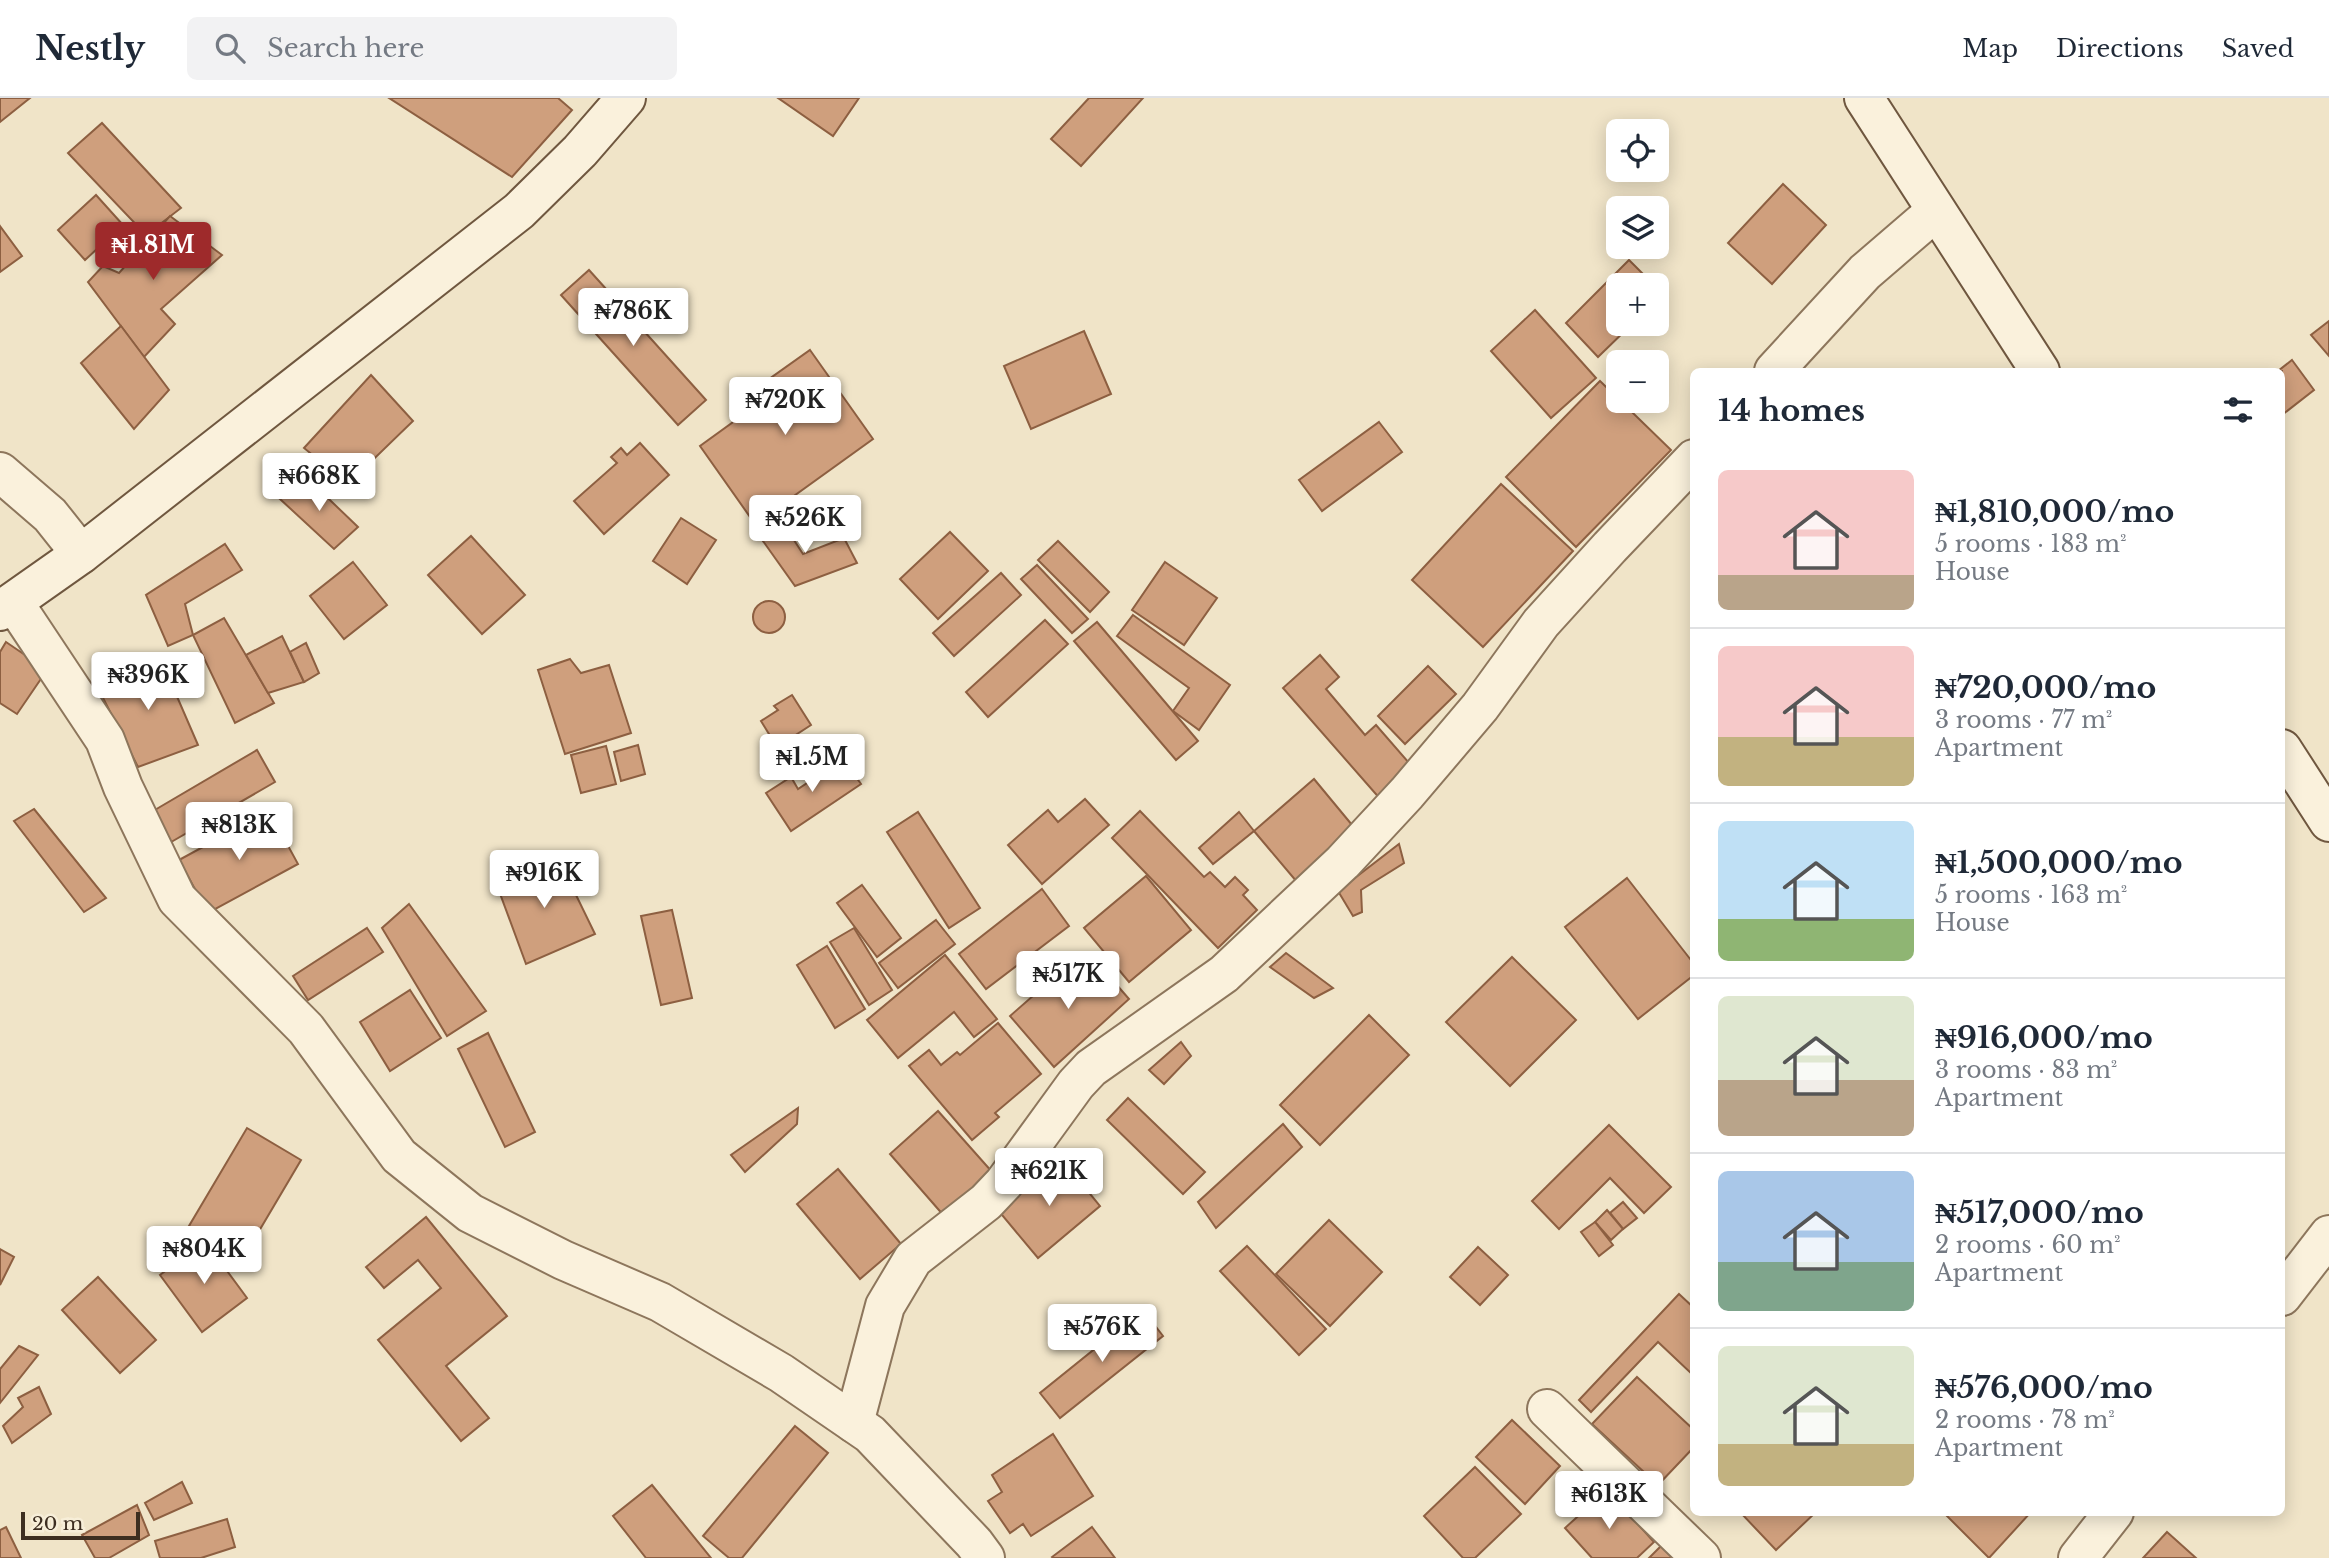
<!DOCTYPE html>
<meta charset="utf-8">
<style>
body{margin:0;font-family:"Libre Baskerville",serif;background:#f2f2f3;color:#1f2937;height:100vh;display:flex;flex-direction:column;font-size:26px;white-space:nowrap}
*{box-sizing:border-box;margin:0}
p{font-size:23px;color:#747a83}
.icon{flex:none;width:38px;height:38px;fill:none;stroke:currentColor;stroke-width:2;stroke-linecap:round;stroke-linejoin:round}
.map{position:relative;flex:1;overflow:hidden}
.side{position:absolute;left:1690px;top:270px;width:595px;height:1148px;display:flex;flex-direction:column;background:#fff;border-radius:10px;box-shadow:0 4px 18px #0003}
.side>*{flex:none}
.fabs{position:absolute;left:1606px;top:21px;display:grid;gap:14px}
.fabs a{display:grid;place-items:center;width:63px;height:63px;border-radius:10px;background:#fff;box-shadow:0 4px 18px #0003;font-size:35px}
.scale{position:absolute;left:21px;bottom:18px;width:119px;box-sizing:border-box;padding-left:7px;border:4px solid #3d2e20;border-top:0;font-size:19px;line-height:24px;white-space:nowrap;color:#3d2e20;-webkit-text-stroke:5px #f7eed8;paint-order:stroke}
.price{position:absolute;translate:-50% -60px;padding:0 16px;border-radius:7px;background:#fff;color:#222;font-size:23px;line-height:46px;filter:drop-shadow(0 2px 4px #0008)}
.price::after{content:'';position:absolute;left:50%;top:42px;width:21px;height:16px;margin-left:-10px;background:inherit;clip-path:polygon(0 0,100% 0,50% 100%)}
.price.selected{background:#9e2a2b;color:#fff}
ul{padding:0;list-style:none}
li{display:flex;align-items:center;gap:21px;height:175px;padding:0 28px}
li+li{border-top:2px solid #e0e1e3}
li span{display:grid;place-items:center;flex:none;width:196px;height:140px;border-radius:10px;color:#555}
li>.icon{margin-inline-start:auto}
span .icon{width:84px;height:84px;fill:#fffc;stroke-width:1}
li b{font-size:30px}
h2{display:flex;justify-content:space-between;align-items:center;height:84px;padding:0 28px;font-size:30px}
header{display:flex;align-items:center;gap:42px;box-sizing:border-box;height:98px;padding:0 35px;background:#fff;border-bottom:2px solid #e0e1e3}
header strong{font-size:33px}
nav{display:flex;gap:38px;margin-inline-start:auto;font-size:24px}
.search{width:490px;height:63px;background:#f2f2f3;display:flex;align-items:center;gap:18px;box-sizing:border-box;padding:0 24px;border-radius:10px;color:#747a83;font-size:26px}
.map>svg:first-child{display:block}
.building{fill:#cf9f7d;stroke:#8d5f41;stroke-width:2}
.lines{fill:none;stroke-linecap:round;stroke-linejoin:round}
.street-casing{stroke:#8d765c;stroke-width:42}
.secondary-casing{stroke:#6f573f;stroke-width:42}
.street{stroke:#faf1dc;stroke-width:38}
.secondary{stroke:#faf1dc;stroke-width:38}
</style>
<header>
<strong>Nestly</strong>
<div class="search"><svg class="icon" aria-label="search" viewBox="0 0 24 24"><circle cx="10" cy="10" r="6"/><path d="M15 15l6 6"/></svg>Search here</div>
<nav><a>Map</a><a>Directions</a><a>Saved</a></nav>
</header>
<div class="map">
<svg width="2329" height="1460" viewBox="0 0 2329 1460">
<rect width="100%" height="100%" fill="#f0e4c8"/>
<!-- building -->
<g class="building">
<path d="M 0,0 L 30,0 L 0,24 Z"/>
<path d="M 389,0 L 558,0 L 572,12 L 512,79 Z"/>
<path d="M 778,0 L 859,0 L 833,38 Z"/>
<path d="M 1089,0 L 1143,0 L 1081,68 L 1051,41 Z"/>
<path d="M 102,25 L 181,110 L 146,137 L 68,55 Z"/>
<path d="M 1783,86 L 1826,127 L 1772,186 L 1728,145 Z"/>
<path d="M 96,97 L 123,127 L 85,162 L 58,132 Z"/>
<path d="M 170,118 L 222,157 L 161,211 L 175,226 L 144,259 L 88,184 L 103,168 L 119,175 Z"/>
<path d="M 0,128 L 22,158 L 0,174 Z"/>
<path d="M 1629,162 L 1654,187 L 1619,187 L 1619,226 L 1632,226 L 1598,259 L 1566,225 Z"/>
<path d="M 589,172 L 706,302 L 678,327 L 561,197 Z"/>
<path d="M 1535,212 L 1596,280 L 1551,320 L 1491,253 Z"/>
<path d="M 2329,223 L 2329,258 L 2311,237 Z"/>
<path d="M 121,228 L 169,292 L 134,331 L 81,265 Z"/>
<path d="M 1084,233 L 1111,296 L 1031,331 L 1004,268 Z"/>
<path d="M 810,252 L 873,341 L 755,426 L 700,348 L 740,319 L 731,308 Z"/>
<path d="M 2292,262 L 2314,292 L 2282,317 L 2282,273 L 2278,273 Z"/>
<path d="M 371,277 L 413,323 L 348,386 L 304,350 Z"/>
<path d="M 1600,283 L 1671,352 L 1576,449 L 1506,379 Z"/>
<path d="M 1379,324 L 1402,354 L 1322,413 L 1299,382 Z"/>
<path d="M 640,345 L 669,377 L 604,436 L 574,403 L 617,365 L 611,359 L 621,350 L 627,357 Z"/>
<path d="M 307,380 L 358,429 L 334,451 L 280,401 Z"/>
<path d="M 1501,386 L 1573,453 L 1483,549 L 1412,482 Z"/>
<path d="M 681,420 L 716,442 L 687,486 L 653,463 Z"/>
<path d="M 781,422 L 803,456 L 844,440 L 857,465 L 795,488 L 758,436 Z"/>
<path d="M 950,434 L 988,473 L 938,521 L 900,481 Z"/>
<path d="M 471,438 L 525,497 L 482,536 L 428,477 Z"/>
<path d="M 1058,443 L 1109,494 L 1090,514 L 1038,462 Z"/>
<path d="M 225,446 L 242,472 L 185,506 L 193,537 L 168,548 L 146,497 Z"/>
<path d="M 353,464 L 387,507 L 344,541 L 310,498 Z"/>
<path d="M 1165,464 L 1217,500 L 1184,547 L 1132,512 Z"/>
<path d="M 1037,467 L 1088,521 L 1072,535 L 1021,481 Z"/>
<path d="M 1001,475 L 1021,497 L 954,558 L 933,535 Z"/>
<circle cx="769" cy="519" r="16"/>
<path d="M 1133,517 L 1230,587 L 1199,632 L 1173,613 L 1189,590 L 1117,538 Z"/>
<path d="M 224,520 L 274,605 L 235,625 L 193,537 Z"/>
<path d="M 1045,522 L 1068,546 L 988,619 L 966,594 Z"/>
<path d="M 1097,524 L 1198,643 L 1176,662 L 1074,543 Z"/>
<path d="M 282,538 L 304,584 L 268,595 L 246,557 Z"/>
<path d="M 6,544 L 47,572 L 17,616 L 0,605 L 0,554 Z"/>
<path d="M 306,545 L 319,575 L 304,584 L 290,554 Z"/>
<path d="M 159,557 L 198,647 L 138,669 L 96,586 Z"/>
<path d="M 1320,557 L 1339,579 L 1326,591 L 1365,637 L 1376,627 L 1416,673 L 1382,703 L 1283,590 Z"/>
<path d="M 570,561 L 581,575 L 609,567 L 631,635 L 565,656 L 538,572 Z"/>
<path d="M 1428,568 L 1456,596 L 1405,646 L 1378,618 Z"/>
<path d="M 792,597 L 811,627 L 777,649 L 761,623 L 778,612 L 774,608 Z"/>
<path d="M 638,647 L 645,676 L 621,683 L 614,654 Z"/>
<path d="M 606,648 L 616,686 L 581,695 L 571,657 Z"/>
<path d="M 257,652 L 275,684 L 166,747 L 148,716 Z"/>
<path d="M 843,661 L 861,686 L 791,733 L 766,695 L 791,679 L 798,691 Z"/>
<path d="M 1314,681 L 1357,733 L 1297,784 L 1254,733 Z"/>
<path d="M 1085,701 L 1109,727 L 1042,786 L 1008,747 L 1048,712 L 1058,724 Z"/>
<path d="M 34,711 L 106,800 L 84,814 L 14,723 Z"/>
<path d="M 269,713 L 298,766 L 208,815 L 179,762 Z"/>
<path d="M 1140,713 L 1204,779 L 1210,774 L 1225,789 L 1235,779 L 1248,792 L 1243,797 L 1257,812 L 1218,850 L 1112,740 Z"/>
<path d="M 918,714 L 980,810 L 949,830 L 887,734 Z"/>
<path d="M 1239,714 L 1254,733 L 1213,766 L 1199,750 Z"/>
<path d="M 1399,746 L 1404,765 L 1361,792 L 1362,814 L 1353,818 L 1338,793 Z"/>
<path d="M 558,760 L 595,836 L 526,866 L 495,782 Z"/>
<path d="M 1146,778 L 1191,832 L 1129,884 L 1084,830 Z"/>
<path d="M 1627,780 L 1694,866 L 1694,877 L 1638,921 L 1565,829 Z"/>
<path d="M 862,787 L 901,840 L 877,859 L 837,805 Z"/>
<path d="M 1042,791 L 1069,828 L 986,891 L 959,856 Z"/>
<path d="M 409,806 L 486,913 L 447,938 L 382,830 Z"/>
<path d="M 672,812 L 692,900 L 661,907 L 641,818 Z"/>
<path d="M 936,822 L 955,846 L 898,890 L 879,865 Z"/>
<path d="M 367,830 L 383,854 L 308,902 L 293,878 Z"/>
<path d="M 854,830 L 892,892 L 869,907 L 830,844 Z"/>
<path d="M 827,848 L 865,911 L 835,930 L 797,867 Z"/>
<path d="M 1286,855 L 1333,890 L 1314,900 L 1270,869 Z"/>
<path d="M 945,857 L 997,921 L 974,939 L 954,914 L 898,960 L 867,922 Z"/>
<path d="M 1512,859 L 1576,922 L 1510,988 L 1446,924 Z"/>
<path d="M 1074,862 L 1090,880 L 1102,870 L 1129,901 L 1054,969 L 1010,918 Z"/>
<path d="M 410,892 L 441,940 L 390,973 L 360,924 Z"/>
<path d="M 1369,917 L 1409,957 L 1320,1047 L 1280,1007 Z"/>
<path d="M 998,925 L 1041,976 L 995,1015 L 999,1019 L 972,1042 L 909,968 L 929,952 L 941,967 L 957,954 L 960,957 Z"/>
<path d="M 488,935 L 535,1034 L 505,1049 L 458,951 Z"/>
<path d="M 1181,944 L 1191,958 L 1164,986 L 1149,972 Z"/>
<path d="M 1128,1000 L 1205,1074 L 1183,1096 L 1107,1022 Z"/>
<path d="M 798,1010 L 797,1026 L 745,1074 L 731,1057 Z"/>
<path d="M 938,1013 L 1001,1084 L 952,1127 L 890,1056 Z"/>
<path d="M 1283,1026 L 1302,1049 L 1216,1130 L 1198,1104 Z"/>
<path d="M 1609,1027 L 1671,1089 L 1644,1115 L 1610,1080 L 1559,1131 L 1532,1103 Z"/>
<path d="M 247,1030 L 301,1062 L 243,1160 L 189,1128 Z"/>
<path d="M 1060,1059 L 1100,1108 L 1038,1160 L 997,1111 Z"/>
<path d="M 838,1071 L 901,1146 L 860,1181 L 797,1106 Z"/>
<path d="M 1623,1104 L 1637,1120 L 1623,1131 L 1610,1115 Z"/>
<path d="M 1607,1112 L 1623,1131 L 1611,1142 L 1595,1124 Z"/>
<path d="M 426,1119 L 507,1218 L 446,1268 L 489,1320 L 461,1343 L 378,1242 L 441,1190 L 418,1162 L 384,1190 L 366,1169 Z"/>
<path d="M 1329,1122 L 1382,1174 L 1330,1228 L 1276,1176 Z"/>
<path d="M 1595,1124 L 1613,1147 L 1599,1158 L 1581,1134 Z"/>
<path d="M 205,1143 L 247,1200 L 202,1234 L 160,1177 Z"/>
<path d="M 1247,1148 L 1326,1231 L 1299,1257 L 1220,1173 Z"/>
<path d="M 1478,1149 L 1508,1177 L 1480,1207 L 1450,1179 Z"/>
<path d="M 0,1151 L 14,1159 L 0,1187 Z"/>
<path d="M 98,1179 L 156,1242 L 120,1275 L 62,1212 Z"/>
<path d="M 1679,1196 L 1694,1210 L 1694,1278 L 1658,1244 L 1591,1314 L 1579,1302 Z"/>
<path d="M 1143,1212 L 1163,1238 L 1060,1320 L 1040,1295 Z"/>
<path d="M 19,1248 L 38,1257 L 0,1305 L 0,1271 Z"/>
<path d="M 1637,1279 L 1694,1332 L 1694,1349 L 1658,1387 L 1592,1326 Z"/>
<path d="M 39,1289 L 51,1316 L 12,1345 L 3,1328 L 23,1309 L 18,1300 Z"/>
<path d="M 1512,1322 L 1560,1368 L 1525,1406 L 1476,1359 Z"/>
<path d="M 795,1328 L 828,1355 L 742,1460 L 729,1460 L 703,1438 Z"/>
<path d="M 1053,1336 L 1093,1398 L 1031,1438 L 1023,1426 L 1010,1435 L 988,1403 L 1002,1394 L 992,1377 Z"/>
<path d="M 1475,1369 L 1521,1416 L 1475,1460 L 1463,1460 L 1424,1418 Z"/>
<path d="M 182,1384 L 192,1405 L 154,1422 L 145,1405 Z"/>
<path d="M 652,1387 L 711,1460 L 646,1460 L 613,1418 Z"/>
<path d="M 1607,1392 L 1654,1444 L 1637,1460 L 1592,1460 L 1565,1430 Z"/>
<path d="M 137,1407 L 149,1437 L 109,1460 L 95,1460 L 82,1437 Z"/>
<path d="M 1740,1414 L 1816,1414 L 1776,1452 Z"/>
<path d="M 1943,1414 L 2031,1414 L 1989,1460 Z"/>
<path d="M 227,1421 L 235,1449 L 201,1460 L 160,1460 L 155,1443 Z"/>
<path d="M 6,1429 L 21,1460 L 0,1460 L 0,1432 Z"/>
<path d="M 1092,1429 L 1115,1460 L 1053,1460 L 1052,1459 Z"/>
<path d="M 2167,1434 L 2196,1460 L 2143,1460 Z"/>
<path d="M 1661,1448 L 1673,1460 L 1649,1460 Z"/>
</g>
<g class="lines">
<defs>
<g id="street">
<path d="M 1774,273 L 1865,174 L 1936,113"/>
<path d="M 0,374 L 50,417 L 81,456"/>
<path d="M 14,505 L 105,642 L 123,689 L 177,801 L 306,931 L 399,1058 L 470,1115 L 563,1162 L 660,1204 L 781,1275 L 870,1336 L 974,1445 L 985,1460"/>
<path d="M 2282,1198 L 2329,1137"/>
<path d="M 1547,1311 L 1701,1460"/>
<path d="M 854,1325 L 885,1208 L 913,1161 L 986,1104 L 1004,1085 L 1076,986 L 1091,970 L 1224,876 L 1343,764 L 1407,695 L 1480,609 L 1541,525 L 1610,449 L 1694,361"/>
<path d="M 2078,1460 L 2114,1414"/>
</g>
<g id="secondary">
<path d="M 1864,0 L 2040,273"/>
<path d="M 0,513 L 81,456 L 519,113 L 580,53 L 626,0"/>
<path d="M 2282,651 L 2329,724"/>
</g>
</defs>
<!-- street casing -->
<use href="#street" class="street-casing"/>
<!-- secondary casing -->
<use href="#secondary" class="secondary-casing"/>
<!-- street -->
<use href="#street" class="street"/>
<!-- secondary -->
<use href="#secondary" class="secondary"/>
</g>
</svg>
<div class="fabs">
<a><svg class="icon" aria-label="locate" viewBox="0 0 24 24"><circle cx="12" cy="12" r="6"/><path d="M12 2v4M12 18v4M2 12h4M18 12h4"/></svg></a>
<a><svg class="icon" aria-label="layers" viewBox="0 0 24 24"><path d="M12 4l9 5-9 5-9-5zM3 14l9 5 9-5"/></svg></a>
<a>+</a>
<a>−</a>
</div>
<div class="scale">20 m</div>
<b class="price selected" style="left:153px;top:184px">₦1.81M</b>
<b class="price" style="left:633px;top:250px">₦786K</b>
<b class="price" style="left:785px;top:339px">₦720K</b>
<b class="price" style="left:319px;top:415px">₦668K</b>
<b class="price" style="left:805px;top:457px">₦526K</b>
<b class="price" style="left:148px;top:614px">₦396K</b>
<b class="price" style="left:812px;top:696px">₦1.5M</b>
<b class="price" style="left:239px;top:764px">₦813K</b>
<b class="price" style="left:544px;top:812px">₦916K</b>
<b class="price" style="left:1068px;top:913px">₦517K</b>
<b class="price" style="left:1049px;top:1110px">₦621K</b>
<b class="price" style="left:204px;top:1188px">₦804K</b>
<b class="price" style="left:1102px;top:1266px">₦576K</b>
<b class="price" style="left:1609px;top:1433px">₦613K</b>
<section class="side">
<h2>14 homes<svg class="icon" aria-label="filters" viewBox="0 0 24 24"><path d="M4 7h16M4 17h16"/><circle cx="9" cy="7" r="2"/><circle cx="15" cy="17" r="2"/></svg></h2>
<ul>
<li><span style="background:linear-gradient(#f6c9c9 75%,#b9a48a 0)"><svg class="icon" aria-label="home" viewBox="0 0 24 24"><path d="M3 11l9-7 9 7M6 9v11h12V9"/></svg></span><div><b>₦1,810,000/mo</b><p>5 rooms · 183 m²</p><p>House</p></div></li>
<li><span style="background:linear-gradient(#f6c9c9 65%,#c2b280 0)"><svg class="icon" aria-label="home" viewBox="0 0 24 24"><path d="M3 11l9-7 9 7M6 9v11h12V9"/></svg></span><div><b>₦720,000/mo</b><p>3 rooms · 77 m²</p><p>Apartment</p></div></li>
<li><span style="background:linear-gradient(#bfe0f5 70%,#8fb573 0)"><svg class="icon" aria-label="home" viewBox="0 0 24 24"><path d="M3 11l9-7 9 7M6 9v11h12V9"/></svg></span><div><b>₦1,500,000/mo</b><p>5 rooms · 163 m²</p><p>House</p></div></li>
<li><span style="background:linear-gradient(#dfe7d0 60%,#b9a48a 0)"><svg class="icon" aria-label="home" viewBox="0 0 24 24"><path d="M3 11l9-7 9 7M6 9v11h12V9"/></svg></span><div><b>₦916,000/mo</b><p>3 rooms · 83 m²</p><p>Apartment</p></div></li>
<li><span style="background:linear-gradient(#a9c7e8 65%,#7fa58c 0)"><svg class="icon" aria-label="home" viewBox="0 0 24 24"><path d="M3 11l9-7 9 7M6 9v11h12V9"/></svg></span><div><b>₦517,000/mo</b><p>2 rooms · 60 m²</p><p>Apartment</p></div></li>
<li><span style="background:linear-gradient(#dfe7d0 70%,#c2b280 0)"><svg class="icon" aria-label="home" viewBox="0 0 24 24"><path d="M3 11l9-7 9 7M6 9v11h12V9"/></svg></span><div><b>₦576,000/mo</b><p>2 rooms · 78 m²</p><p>Apartment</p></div></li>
</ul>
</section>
</div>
